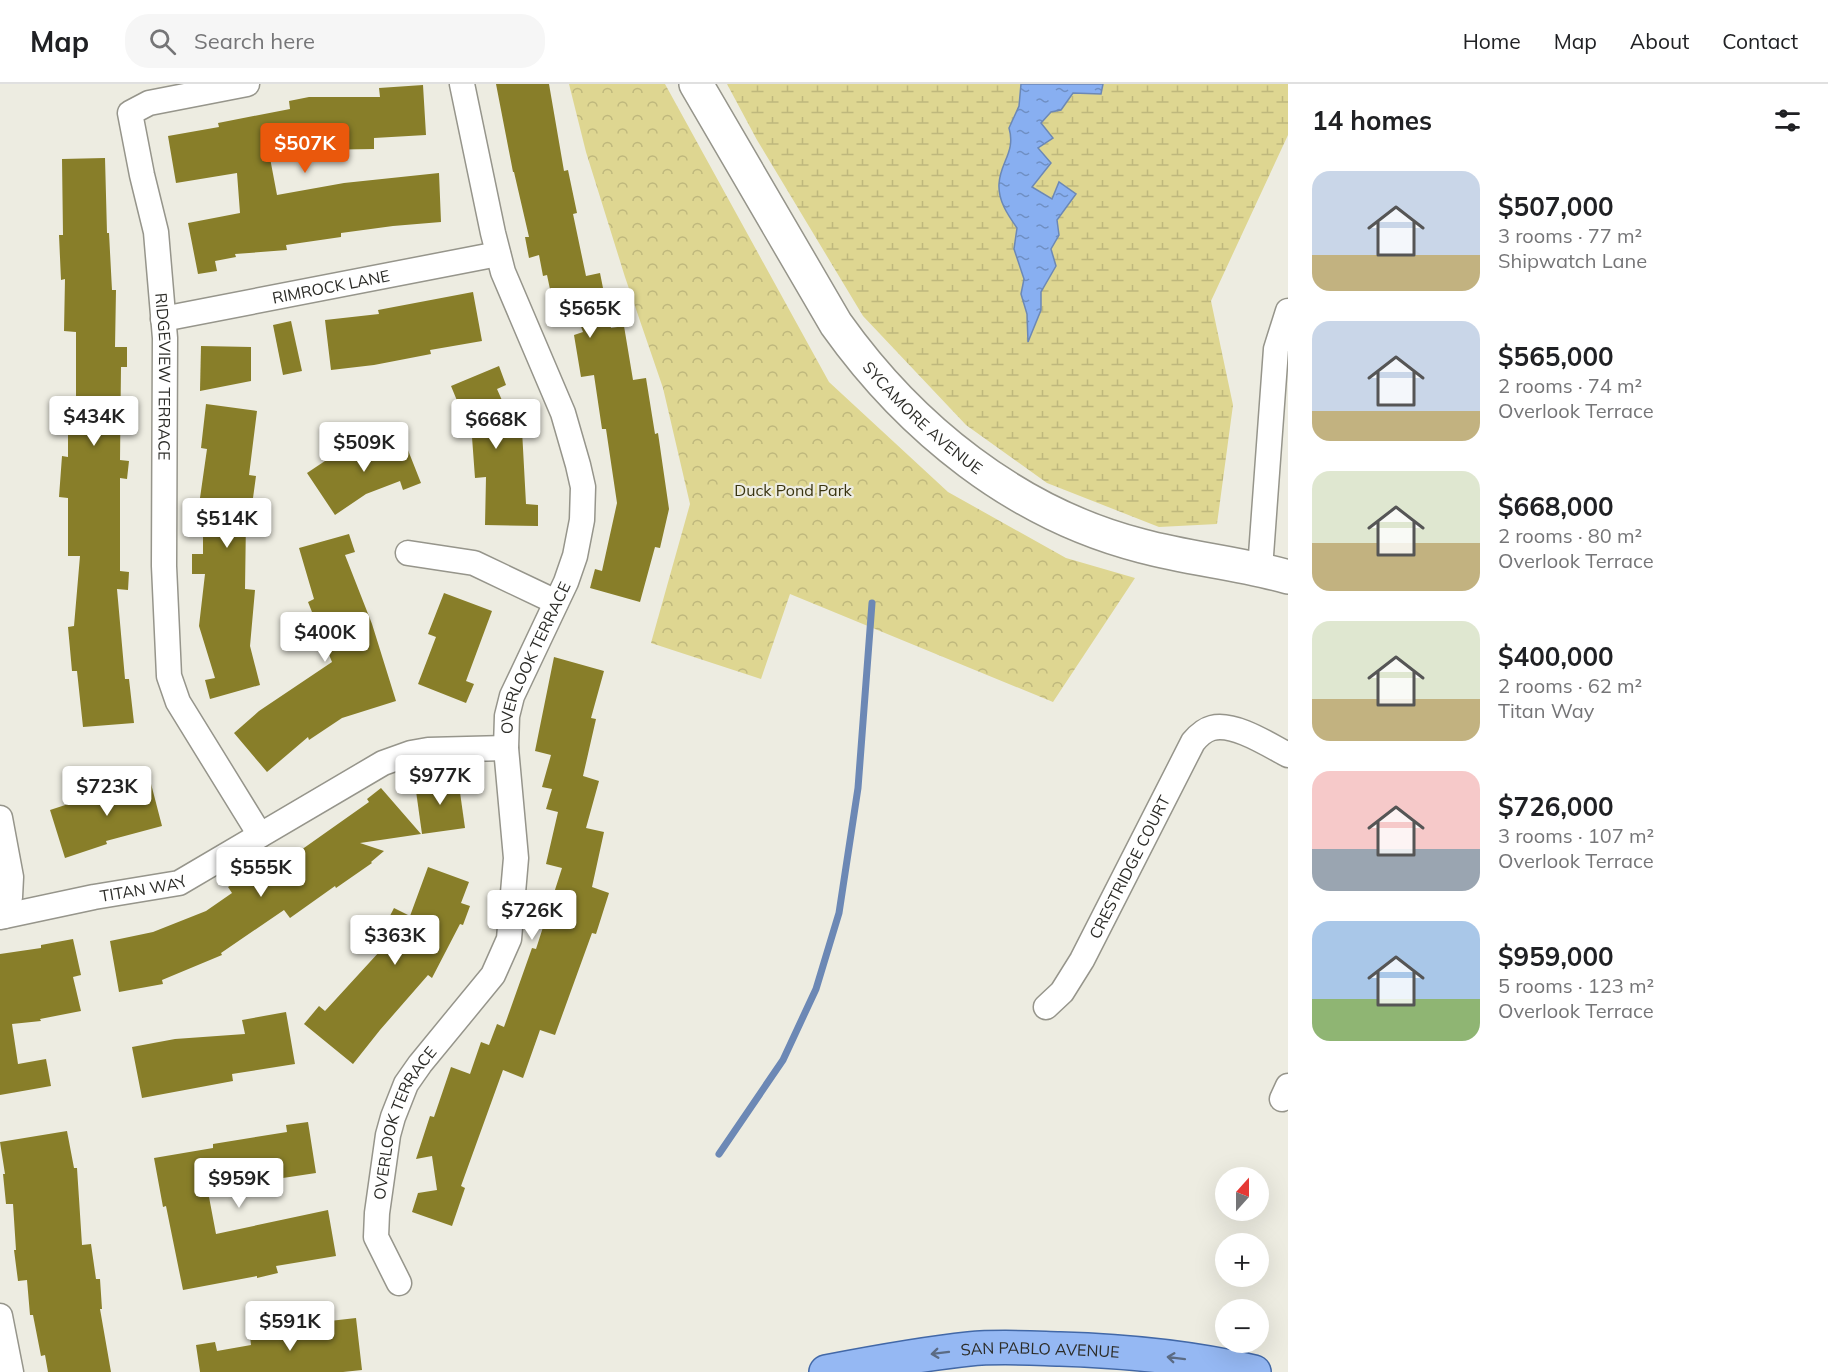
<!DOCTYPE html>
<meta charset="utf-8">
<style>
body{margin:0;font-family:Mulish,sans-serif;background:#f6f6f6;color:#202124;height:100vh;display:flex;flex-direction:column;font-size:22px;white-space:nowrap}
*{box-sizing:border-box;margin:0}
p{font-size:20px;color:#757577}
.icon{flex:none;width:33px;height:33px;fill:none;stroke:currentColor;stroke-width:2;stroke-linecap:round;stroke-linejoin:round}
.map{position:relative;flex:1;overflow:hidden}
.drawer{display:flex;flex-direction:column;background:#fff;width:540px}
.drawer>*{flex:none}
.needle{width:39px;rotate:21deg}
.tools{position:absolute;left:1215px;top:1083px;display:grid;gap:12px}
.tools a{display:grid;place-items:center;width:54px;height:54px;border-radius:50%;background:#fff;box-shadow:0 6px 24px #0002;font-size:30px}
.price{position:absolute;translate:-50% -51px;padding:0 14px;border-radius:6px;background:#fff;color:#222;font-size:20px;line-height:39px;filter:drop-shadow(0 2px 3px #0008)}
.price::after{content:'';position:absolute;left:50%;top:36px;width:18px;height:14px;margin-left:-9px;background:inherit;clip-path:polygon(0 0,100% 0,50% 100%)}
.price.current{background:#ea580c;color:#fff}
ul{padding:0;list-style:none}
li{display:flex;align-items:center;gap:18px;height:150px;padding:0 24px}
li span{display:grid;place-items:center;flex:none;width:168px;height:120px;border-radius:18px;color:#555}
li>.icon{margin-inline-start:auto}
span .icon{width:72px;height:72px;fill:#fffc;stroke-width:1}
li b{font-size:26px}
h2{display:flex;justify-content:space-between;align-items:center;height:72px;padding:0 24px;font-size:26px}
header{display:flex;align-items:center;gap:36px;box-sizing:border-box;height:84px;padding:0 30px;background:#fff;border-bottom:2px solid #e0e0e0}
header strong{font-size:28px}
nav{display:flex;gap:33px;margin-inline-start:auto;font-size:21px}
.search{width:420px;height:54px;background:#f6f6f6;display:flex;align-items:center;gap:15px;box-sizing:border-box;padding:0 21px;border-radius:24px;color:#757577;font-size:22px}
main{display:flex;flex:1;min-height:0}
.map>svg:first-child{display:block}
.wetland{fill:url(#wetland-marsh)}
.park{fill:url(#park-crowns)}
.water{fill:url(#water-ripples);stroke:#6c88b5;stroke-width:1.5}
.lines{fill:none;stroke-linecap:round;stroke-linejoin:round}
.stream{stroke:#6c88b5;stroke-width:7}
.building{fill:#887e29}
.street-casing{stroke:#96958b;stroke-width:27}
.secondary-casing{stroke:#96958b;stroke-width:36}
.primary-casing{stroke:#4268a7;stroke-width:36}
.street{stroke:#fff;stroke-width:24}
.secondary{stroke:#fff;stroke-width:33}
.primary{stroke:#95b8f3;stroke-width:33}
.oneway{stroke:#5b6b83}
.labels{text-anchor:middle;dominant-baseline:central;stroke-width:4.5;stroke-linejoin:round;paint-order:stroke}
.street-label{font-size:16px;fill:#2c2c28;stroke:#edece1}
.park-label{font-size:16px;fill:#393410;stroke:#edece1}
</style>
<header>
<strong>Map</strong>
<div class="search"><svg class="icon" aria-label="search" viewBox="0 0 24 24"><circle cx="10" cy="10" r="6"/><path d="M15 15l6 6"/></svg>Search here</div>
<nav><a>Home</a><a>Map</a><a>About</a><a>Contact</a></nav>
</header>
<main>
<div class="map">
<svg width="1288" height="1288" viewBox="0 0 1288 1288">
<defs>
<pattern id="wetland-marsh" width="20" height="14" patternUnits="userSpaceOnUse" patternTransform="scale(1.5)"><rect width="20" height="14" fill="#ded691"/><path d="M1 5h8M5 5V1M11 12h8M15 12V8" fill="none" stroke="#bfb87d"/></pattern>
<pattern id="park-crowns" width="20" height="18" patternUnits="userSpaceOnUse" patternTransform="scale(1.5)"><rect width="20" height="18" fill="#ded691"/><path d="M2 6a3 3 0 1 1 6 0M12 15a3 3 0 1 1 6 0" fill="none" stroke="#bfb87d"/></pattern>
<pattern id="water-ripples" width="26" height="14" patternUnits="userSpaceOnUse" patternTransform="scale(1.5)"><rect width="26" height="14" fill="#88aff1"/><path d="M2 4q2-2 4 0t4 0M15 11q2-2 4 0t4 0" fill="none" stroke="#6f8fc3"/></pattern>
</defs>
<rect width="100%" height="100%" fill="#edece1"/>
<!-- wetland -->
<path class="wetland" d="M 727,0 L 1288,0 L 1288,51 L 1211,217 L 1233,321 L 1217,440 L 1159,443 L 1047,399 L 966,341 L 863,232 L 757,56 Z"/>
<!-- park -->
<path class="park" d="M 569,0 L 665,0 L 829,298 L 948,408 L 1066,474 L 1135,494 L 1053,618 L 790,510 L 761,595 L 651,559 L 690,420 L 663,304 L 625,193 L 586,68 Z"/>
<!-- water -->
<path class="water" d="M 1021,0 L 1103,0 L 1101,10 L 1073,9 L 1061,26 L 1051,28 L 1041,39 L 1053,54 L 1038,64 L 1051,79 L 1032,103 L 1052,115 L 1059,98 L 1076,110 L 1057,136 L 1059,151 L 1051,165 L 1056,182 L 1041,208 L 1041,226 L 1028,258 L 1027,230 L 1021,210 L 1024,195 L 1014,165 L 1017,144 C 1008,131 998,117 999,100 C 1000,78 1016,68 1009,44 L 1019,22 Z"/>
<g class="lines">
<!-- stream -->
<path class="stream" d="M 719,1070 L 783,976 L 816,905 L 839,829 L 858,704 L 872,519"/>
</g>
<!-- building -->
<g class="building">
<path d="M 496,0 L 549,0 L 564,87 L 568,86 L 577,129 L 573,130 L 586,192 L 600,189 L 611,244 L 624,242 L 633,296 L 646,294 L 655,350 L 658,349 L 669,425 L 660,464 L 655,463 L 640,518 L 590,504 L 595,485 L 602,487 L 617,419 L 606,345 L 602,345 L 594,291 L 581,293 L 574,251 L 583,248 L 580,240 L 558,243 L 547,191 L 543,192 L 539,171 L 529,174 L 525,153 L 529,153 L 514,88 L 513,88 Z"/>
<path d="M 423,1 L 426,51 L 374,54 L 374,65 L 311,66 L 270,74 L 277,111 L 344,99 L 439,89 L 441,138 L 393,142 L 341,149 L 341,153 L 286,161 L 287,166 L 235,170 L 236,173 L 215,177 L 217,187 L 198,190 L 188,139 L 240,129 L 237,89 L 176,99 L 168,52 L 219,43 L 218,39 L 290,25 L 289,17 L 309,13 L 380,13 L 379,4 Z"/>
<path d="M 105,74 L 107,149 L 109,149 L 112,206 L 116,206 L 115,263 L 127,263 L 127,283 L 121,283 L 120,376 L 129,377 L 127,395 L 120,394 L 120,487 L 129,488 L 128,506 L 117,505 L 125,595 L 129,595 L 134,639 L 83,643 L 77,587 L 72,587 L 68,543 L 74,542 L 80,472 L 68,472 L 68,414 L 59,413 L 62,372 L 68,373 L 68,315 L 76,315 L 76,248 L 64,247 L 65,195 L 61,196 L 59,151 L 63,151 L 62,75 Z"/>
<path d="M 473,208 L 482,257 L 430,266 L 431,270 L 374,281 L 331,286 L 325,236 L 379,230 L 378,226 Z"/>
<path d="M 291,237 L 302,287 L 283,291 L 273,241 Z"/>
<path d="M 201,262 L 251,263 L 251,297 L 200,307 Z"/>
<path d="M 499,282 L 506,301 L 497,305 L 515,346 L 522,346 L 526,420 L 538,421 L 538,442 L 485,441 L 486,393 L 475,394 L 472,353 L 451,302 Z"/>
<path d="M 206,320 L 257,327 L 249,391 L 256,392 L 250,436 L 246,435 L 245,505 L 255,506 L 250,562 L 260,601 L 210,615 L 205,596 L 215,594 L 199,542 L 205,490 L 192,490 L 192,470 L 203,470 L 203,429 L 198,428 L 207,365 L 201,364 Z"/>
<path d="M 402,351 L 421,399 L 403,406 L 400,397 L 366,410 L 335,431 L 307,389 L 343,365 L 347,371 Z"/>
<path d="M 349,450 L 355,468 L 345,471 L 372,540 L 396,617 L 342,634 L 309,656 L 308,653 L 267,688 L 234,649 L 259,627 L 332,578 L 308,518 L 314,515 L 299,464 Z"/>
<path d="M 444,509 L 492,527 L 466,597 L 474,600 L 466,619 L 418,600 L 436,553 L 428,550 Z"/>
<path d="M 554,573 L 604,587 L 591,634 L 596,635 L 583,692 L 599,697 L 586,744 L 604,748 L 592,803 L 609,809 L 596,850 L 592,849 L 555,951 L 540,946 L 523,994 L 503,986 L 461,1102 L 465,1104 L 452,1142 L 412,1128 L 418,1109 L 437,1106 L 432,1072 L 416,1075 L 430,1032 L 434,1033 L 451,983 L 470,990 L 481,958 L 489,961 L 497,940 L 504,943 L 532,864 L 536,865 L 562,784 L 546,780 L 558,728 L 546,725 L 552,705 L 542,703 L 551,671 L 535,667 Z"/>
<path d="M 149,692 L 162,742 L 106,757 L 107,760 L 65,774 L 50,726 L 108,707 L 107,703 Z"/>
<path d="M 458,694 L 465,744 L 422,750 L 415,700 Z"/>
<path d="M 381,704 L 421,750 L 360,759 L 384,767 L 371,778 L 372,779 L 336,804 L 335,802 L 290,834 L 284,826 L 221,869 L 222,871 L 162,896 L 163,900 L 119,908 L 110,857 L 153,848 L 206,827 L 232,809 L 228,803 L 244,793 L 250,802 L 369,718 L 367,715 Z"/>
<path d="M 428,783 L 469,798 L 461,819 L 470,822 L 463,841 L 460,840 L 432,894 L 428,891 L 380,946 L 353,980 L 304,940 L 319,922 L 325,927 L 380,867 L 374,863 L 394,824 L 410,832 Z"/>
<path d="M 73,855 L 81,891 L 73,893 L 81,927 L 40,935 L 41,937 L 12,940 L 18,980 L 46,975 L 51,1002 L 0,1011 L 0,870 L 41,864 L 41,861 Z"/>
<path d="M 286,928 L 295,980 L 232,990 L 233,997 L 142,1014 L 132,963 L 175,955 L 245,950 L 242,936 Z"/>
<path d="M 308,1038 L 316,1089 L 263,1097 L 265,1104 L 209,1113 L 216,1150 L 328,1126 L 336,1172 L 276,1182 L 278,1189 L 257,1194 L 257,1192 L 183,1206 L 166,1122 L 163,1123 L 154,1074 L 213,1064 L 213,1060 L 287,1048 L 286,1041 Z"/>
<path d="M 67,1047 L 74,1084 L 77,1084 L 82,1161 L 91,1160 L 96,1195 L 100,1195 L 102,1225 L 100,1225 L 111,1288 L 48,1288 L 45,1271 L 41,1272 L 33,1231 L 30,1231 L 27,1196 L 18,1197 L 14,1166 L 16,1166 L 13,1120 L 6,1120 L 3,1090 L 5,1090 L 0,1058 Z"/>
<path d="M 356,1234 L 362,1286 L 343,1288 L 200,1288 L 196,1261 L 215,1258 L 217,1267 L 251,1261 L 250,1252 L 313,1248 L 312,1239 Z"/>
</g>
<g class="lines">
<defs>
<g id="street">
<path id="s1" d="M 247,0 L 149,19 L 130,29 L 142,91 L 156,148 L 165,254 L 164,482 L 169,592 L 178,618 L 260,751"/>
<path id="s2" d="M 163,235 L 498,170"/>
<path d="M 408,469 L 474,479 L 556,518"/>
<path d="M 1260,485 L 1276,265 L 1288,227"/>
<path d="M 0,734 L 11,793 L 10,813 L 4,832 L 0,828"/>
<path id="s3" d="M 0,833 L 94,813 L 179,799 L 383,679 L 411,669 L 428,666 L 506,664"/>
<path id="s4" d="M 1046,923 L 1062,908 L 1082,876 L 1193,658 C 1198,652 1204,646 1212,644 C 1234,638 1269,661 1288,671"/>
<path d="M 1282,1015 L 1288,1002"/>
<path id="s5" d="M 399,1199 L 376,1153 L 377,1129 L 388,1051 L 393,1033 L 406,1000 L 420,980 L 493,891 L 509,855 L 516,774 L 506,664 L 507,632 L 512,612 L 566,498 L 575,472 L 582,436 L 583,403 L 578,381 L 563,329 L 503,188 L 493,149 L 462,0"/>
<path d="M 0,1232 L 11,1288"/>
</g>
<g id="secondary">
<path id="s6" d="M 696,0 L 836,240 C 910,344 1016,430 1142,462 C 1190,475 1240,479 1288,493"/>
</g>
<g id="primary">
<path id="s7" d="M 826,1288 C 873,1279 921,1270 969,1265 C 999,1262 1030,1264 1060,1265 C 1126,1267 1190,1273 1254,1288"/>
</g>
</defs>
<!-- street casing -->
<use href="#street" class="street-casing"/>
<!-- secondary casing -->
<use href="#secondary" class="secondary-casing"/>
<!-- primary casing -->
<use href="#primary" class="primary-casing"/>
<!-- street -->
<use href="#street" class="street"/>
<!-- secondary -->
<use href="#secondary" class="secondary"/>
<!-- primary -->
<use href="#primary" class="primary"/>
</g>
<!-- one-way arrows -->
<defs><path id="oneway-shaft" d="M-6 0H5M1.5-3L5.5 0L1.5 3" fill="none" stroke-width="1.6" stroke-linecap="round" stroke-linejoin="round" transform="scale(1.5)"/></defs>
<g class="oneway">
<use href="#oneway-shaft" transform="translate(940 1269) rotate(173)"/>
<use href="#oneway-shaft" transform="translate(1176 1274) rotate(-173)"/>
</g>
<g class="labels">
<!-- street labels -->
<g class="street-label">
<text stroke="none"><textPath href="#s2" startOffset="171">RIMROCK LANE</textPath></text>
<text stroke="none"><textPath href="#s1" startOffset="388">RIDGEVIEW TERRACE</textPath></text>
<text stroke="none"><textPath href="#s6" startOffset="406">SYCAMORE AVENUE</textPath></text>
<text stroke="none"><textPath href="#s5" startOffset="675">OVERLOOK TERRACE</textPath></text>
<text stroke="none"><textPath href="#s4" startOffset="164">CRESTRIDGE COURT</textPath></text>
<text stroke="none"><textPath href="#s3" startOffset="146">TITAN WAY</textPath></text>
<text stroke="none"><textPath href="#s5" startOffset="171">OVERLOOK TERRACE</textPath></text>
<text stroke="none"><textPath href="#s7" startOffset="216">SAN PABLO AVENUE</textPath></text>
</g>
<!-- park labels -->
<g class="park-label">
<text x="793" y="406">Duck Pond Park</text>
</g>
</g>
</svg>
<div class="tools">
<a><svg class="needle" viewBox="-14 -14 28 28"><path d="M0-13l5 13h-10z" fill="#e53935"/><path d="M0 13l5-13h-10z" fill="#757577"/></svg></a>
<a>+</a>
<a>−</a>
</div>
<b class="price current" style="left:305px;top:90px">$507K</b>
<b class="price" style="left:590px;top:255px">$565K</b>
<b class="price" style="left:94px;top:363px">$434K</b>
<b class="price" style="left:496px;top:366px">$668K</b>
<b class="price" style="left:364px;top:389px">$509K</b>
<b class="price" style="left:227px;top:465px">$514K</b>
<b class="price" style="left:325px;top:579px">$400K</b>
<b class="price" style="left:440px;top:722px">$977K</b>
<b class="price" style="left:107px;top:733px">$723K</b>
<b class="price" style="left:261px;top:814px">$555K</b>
<b class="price" style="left:532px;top:857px">$726K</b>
<b class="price" style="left:395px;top:882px">$363K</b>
<b class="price" style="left:239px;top:1125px">$959K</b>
<b class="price" style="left:290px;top:1268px">$591K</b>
</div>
<section class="drawer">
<h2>14 homes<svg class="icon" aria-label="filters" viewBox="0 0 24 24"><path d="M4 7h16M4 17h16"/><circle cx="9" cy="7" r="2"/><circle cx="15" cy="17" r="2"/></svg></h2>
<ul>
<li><span style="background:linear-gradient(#c9d6e8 70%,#c2b280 0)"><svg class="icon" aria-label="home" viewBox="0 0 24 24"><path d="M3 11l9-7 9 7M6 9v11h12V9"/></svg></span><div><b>$507,000</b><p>3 rooms · 77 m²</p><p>Shipwatch Lane</p></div></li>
<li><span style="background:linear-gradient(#c9d6e8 75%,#c2b280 0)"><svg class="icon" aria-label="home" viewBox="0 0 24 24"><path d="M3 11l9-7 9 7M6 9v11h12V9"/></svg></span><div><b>$565,000</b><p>2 rooms · 74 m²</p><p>Overlook Terrace</p></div></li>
<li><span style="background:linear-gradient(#dfe7d0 60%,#c2b280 0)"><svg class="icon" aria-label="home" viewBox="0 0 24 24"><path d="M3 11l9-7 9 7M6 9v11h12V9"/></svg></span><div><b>$668,000</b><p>2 rooms · 80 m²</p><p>Overlook Terrace</p></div></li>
<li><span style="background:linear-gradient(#dfe7d0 65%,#c2b280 0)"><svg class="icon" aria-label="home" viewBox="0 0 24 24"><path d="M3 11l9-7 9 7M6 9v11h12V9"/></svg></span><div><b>$400,000</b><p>2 rooms · 62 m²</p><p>Titan Way</p></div></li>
<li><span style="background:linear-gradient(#f6c9c9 65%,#9aa5b1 0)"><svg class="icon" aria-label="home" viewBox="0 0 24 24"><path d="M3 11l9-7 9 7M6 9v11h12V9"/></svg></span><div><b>$726,000</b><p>3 rooms · 107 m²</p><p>Overlook Terrace</p></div></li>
<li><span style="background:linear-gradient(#a9c7e8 65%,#8fb573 0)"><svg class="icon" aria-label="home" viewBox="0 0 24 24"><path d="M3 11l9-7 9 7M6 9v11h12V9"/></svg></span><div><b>$959,000</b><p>5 rooms · 123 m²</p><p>Overlook Terrace</p></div></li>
</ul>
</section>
</main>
